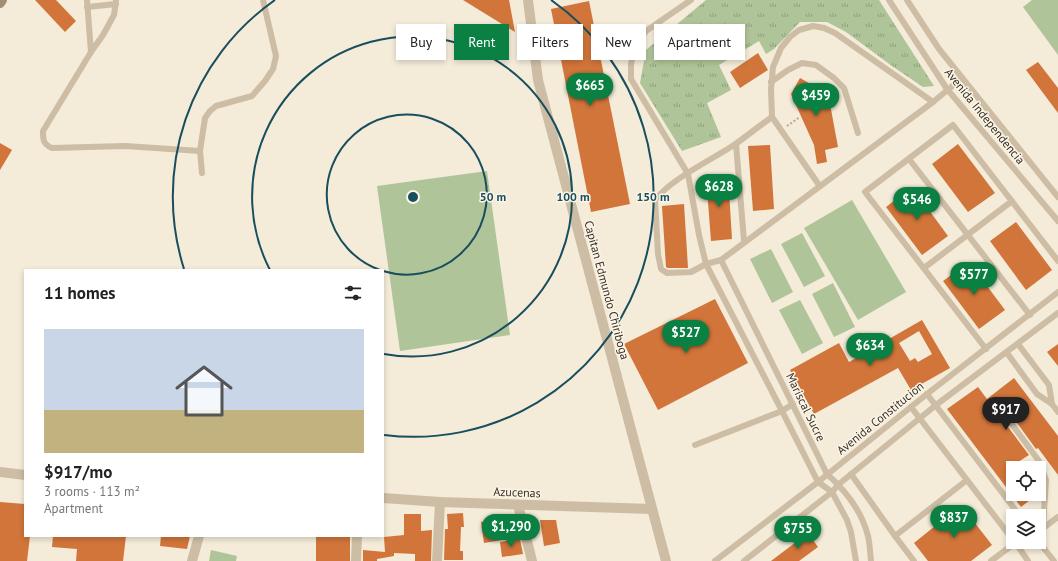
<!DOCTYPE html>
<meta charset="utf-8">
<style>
body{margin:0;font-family:"PT Sans",sans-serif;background:#f6f6f6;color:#222;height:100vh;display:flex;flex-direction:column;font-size:15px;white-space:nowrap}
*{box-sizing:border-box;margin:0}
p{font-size:13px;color:#767676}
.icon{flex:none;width:22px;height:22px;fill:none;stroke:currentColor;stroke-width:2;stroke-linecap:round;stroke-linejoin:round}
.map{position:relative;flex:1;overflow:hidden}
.sheet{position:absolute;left:24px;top:269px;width:360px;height:268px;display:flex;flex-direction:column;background:#fff;border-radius:0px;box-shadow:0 2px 6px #0003}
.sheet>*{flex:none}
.banner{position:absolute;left:396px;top:24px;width:380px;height:36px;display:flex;gap:8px}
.buttons{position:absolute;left:1006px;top:461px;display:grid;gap:8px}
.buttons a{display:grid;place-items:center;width:40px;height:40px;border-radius:0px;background:#fff;box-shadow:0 2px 6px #0003;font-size:20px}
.price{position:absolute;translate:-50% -34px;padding:0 9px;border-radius:14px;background:#0b8043;color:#fff;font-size:13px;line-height:26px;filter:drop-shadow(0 1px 2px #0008)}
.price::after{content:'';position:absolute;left:50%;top:24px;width:12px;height:9px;margin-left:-6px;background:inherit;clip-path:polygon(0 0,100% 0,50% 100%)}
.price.current{background:#222;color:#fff}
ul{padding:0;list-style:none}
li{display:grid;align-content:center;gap:8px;height:212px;padding:0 20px}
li+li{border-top:1px solid #e0e0e0}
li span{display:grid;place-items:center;height:124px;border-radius:0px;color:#555}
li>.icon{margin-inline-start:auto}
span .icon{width:72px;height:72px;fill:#fffc;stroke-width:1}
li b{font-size:17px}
h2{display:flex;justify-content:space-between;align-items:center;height:48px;padding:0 20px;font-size:17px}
.chip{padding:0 14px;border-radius:0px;background:#fff;box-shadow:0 2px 6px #0003;font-size:14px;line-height:36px}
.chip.current{background:#0b8043;color:#fff}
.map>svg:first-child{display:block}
.grass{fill:url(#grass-tufts)}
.pitch{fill:#afc498}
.building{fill:#d1753a;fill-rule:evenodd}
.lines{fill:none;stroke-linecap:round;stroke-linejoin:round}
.path{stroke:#b9a78e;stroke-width:2;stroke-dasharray:2 2;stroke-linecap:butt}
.service{stroke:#cdbda4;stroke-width:6}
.minor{stroke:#cdbda4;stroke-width:10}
.tertiary{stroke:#cdbda4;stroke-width:10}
.secondary{stroke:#a18c75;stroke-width:10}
.ring{fill:none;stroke:#184e5d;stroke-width:2}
.labels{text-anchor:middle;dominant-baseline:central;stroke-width:3;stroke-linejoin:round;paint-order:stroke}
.street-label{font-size:12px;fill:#382e27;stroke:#fbf5e6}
.centre{fill:#184e5d;stroke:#fbf5e6;stroke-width:2}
.ring-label{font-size:12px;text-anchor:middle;font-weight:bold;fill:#184e5d;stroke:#fbf5e6;stroke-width:3;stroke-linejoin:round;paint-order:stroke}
</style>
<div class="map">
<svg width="1058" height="561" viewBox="0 0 1058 561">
<defs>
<pattern id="grass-tufts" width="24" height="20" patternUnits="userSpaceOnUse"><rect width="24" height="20" fill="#afc498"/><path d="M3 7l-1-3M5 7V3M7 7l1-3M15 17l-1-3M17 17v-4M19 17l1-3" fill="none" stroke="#8fa07c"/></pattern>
</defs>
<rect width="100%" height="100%" fill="#f4ebd9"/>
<!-- grass -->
<path class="grass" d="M 706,0 L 879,0 L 934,86 L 923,87 L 892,66 L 846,32 L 827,22 L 800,22 L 774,49 L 766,54 L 759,41 L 719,65 L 731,90 L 707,103 L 721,137 L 682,151 L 640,83 L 646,50 Z"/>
<!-- pitch -->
<g class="pitch">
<path d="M 1032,0 L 1058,0 L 1058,55 L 1023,7 Z"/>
<path d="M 487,171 L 510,335 L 400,351 L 377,186 Z"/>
<path d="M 852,200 L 906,292 L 858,320 L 804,228 Z"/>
<path d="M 802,233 L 825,276 L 804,287 L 781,244 Z"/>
<path d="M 771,249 L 793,292 L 772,303 L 750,259 Z"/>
<path d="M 833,283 L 855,327 L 834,337 L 812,294 Z"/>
<path d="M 800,300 L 823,343 L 802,354 L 779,310 Z"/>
<path d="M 211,550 L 237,556 L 236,561 L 209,561 Z"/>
</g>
<!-- building -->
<g class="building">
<path d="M 35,0 L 56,0 L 76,21 L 65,32 Z"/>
<path d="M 463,0 L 509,0 L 515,32 Z"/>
<path d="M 589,1 L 630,204 L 591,212 L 551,9 Z"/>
<path d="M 758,53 L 768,70 L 740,88 L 730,72 Z"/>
<path d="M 1038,62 L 1058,88 L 1058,113 L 1026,70 Z"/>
<path d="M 800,78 L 834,97 L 830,104 L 838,147 L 825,150 L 827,162 L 817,164 L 814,145 L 791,94 Z"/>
<path d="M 0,143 L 12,150 L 0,170 Z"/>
<path d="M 958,144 L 995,193 L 968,212 L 932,164 Z"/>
<path d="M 770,145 L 774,209 L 753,211 L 748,146 Z"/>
<path d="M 728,175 L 732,239 L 711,241 L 706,176 Z"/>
<path d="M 912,187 L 948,236 L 922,255 L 886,207 Z"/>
<path d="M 684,204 L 688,268 L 668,268 L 666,267 L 662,206 Z"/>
<path d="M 1016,222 L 1052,270 L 1026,290 L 990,241 Z"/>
<path d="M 969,262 L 1005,310 L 979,329 L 943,281 Z"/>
<path d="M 715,299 L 748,363 L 658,410 L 624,344 Z"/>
<path d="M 922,320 L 950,368 L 911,390 L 898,368 L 814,414 L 790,370 L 839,343 L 849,362 ZM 919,331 L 932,354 L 918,362 L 915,358 L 910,361 L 899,343 Z"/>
<path d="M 1058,344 L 1058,366 L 1047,352 Z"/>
<path d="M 1014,378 L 1058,436 L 1058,475 L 1038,448 L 1036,449 L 1001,401 L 997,400 L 993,402 L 993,407 L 1029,455 L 1015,464 L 1018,468 L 1013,468 L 1013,494 L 1038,494 L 1021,507 L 947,409 L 978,387 L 987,399 Z"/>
<path d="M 0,502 L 25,504 L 25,536 L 30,536 L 27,561 L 0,561 Z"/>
<path d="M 961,505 L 992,545 L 971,561 L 928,561 L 914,543 Z"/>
<path d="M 463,513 L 464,527 L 461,527 L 460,551 L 463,551 L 463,560 L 444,560 L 445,529 L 448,529 L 447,514 Z"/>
<path d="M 404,514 L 421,514 L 421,531 L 432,530 L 431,561 L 415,561 L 415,554 L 394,553 L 394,556 L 377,559 L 377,561 L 363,561 L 363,550 L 385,552 L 384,537 L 404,535 Z"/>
<path d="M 500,519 L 502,540 L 484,543 L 481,522 Z"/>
<path d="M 540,520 L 556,520 L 560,543 L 544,546 Z"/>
<path d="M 808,533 L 818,547 L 799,561 L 771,561 Z"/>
<path d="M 53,536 L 126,536 L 123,561 L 76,561 L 77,549 L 52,547 Z"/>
<path d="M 161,536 L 190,536 L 187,549 L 160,546 Z"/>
<rect x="316" y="536" width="34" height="25"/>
<path d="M 520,539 L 523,554 L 502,557 L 500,542 Z"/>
</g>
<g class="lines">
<!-- path -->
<path class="path" d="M 787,126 L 800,117"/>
<!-- service -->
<g class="service">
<path d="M 87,0 L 91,52 L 43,131 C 43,140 43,144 52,148 L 125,146 L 200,151 L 205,118 L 210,111 L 216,106 L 252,96 L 265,81 L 273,69 L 276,56 L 263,0"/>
<path d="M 691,0 L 646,31 L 635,46 L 631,64 L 631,79 L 688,174 L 699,235 L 706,264 L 782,411 L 818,482 L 832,492 L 847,520 L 851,532 L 856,561"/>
<path d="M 889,0 L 947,89 L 1058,221"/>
<path d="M 907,0 L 939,49 L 1058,197"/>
<path d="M 87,7 L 116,4"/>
<path d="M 91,52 L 103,35 L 114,15 L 116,0"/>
<path d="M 771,82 L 788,70 L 802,63 L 816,65 L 834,78 L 844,88 L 858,133"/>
<path d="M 772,117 C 759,126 747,136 734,145 C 711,160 671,179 655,200 L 658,254 L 661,269 L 667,273 L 691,272 L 706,264 L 721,260 L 933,102 L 962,78"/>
<path d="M 736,144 L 744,241"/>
<path d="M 200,151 L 202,173"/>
<path d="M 909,159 L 1030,315"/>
<path d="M 819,185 L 772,117 L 771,89 L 773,67 L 781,48 L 790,37 L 799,30 L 813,26 L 824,28 L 835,33 L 933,102"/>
<path d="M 721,260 L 827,474 C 845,490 862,512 868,536 C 870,544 870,553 871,561"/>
<path d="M 924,268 L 1012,201"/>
<path d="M 1018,344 L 1049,385 L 1052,404"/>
<path d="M 986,349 L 865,192 L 953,125 L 1058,261"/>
<path d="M 1007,353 L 1037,394 L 1052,404 L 1058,412"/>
<path d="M 927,394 L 1020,516"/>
<path d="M 997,404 L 1039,461 L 1046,480 L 1043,528"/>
<path d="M 911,407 L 1013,540"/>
<path d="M 695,445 L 782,411 L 793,404"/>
<path d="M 851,474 L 895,536"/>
<path d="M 1039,531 L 1058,517"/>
<path d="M 1015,542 L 1028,561"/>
<path d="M 1039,542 L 1054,561"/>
<path d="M 715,561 L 818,482 L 927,394 L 1058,292"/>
<path d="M 744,561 L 832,492 L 839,484 L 936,405 L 1058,313"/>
<path d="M 914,561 L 895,536 L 967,480"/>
<path d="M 991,561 L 1015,543"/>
</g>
<!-- minor -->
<g class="minor">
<path d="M 0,472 L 25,475"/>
<path d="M 383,498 L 440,502 L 651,509"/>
<path d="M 518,505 L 532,561"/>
<path d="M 192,561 L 199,536"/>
<path d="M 356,561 L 357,536"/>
<path d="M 437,561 L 440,502"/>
</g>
<!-- tertiary -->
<path class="tertiary" d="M 528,0 L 538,80 L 666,561"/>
<!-- secondary -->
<path class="secondary" d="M 0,3 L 2,0"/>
</g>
<!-- distance rings -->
<g class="ring">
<path d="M380 270A80 80 0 1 1 383 271"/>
<path d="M270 270A160 160 0 1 1 384 354"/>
<path d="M184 269A240 240 0 0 1 275 0M551 0A240 240 0 0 1 384 435"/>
</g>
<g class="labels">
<!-- street labels -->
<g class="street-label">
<text transform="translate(985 116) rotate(51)">Avenida Independencia</text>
<text transform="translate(607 290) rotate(75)">Capitan Edmundo Chiriboga</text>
<text transform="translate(806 407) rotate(64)">Mariscal Sucre</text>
<text transform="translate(880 418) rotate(-39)">Avenida Constitucion</text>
<text transform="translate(517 492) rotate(2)">Azucenas</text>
</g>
</g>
<circle cx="413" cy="197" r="6" class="centre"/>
<g class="ring-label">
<text x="493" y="201">50 m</text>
<text x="573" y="201">100 m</text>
<text x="653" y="201">150 m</text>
</g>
</svg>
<div class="buttons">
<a><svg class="icon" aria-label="locate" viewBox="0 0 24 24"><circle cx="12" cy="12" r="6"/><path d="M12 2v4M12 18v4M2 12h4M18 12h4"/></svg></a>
<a><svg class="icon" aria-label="layers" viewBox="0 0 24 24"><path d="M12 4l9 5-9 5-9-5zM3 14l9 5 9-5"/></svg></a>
</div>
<b class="price" style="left:590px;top:107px">$665</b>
<b class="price" style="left:816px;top:117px">$459</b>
<b class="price" style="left:719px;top:208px">$628</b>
<b class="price" style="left:917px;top:221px">$546</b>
<b class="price" style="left:974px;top:296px">$577</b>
<b class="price" style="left:686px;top:354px">$527</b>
<b class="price" style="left:870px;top:367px">$634</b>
<b class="price current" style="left:1006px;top:431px">$917</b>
<b class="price" style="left:954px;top:539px">$837</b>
<b class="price" style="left:511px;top:548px">$1,290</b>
<b class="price" style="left:798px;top:550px">$755</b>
<div class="banner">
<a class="chip">Buy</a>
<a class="chip current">Rent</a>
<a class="chip">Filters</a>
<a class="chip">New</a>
<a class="chip">Apartment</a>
</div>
<section class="sheet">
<h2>11 homes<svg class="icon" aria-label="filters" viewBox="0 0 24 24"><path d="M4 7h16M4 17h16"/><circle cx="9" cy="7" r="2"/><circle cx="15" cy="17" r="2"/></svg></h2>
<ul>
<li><span style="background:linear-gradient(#c9d6e8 65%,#c2b280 0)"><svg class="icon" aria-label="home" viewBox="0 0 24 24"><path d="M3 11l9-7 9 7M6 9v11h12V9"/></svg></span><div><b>$917/mo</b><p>3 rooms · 113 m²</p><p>Apartment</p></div></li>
</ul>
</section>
</div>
